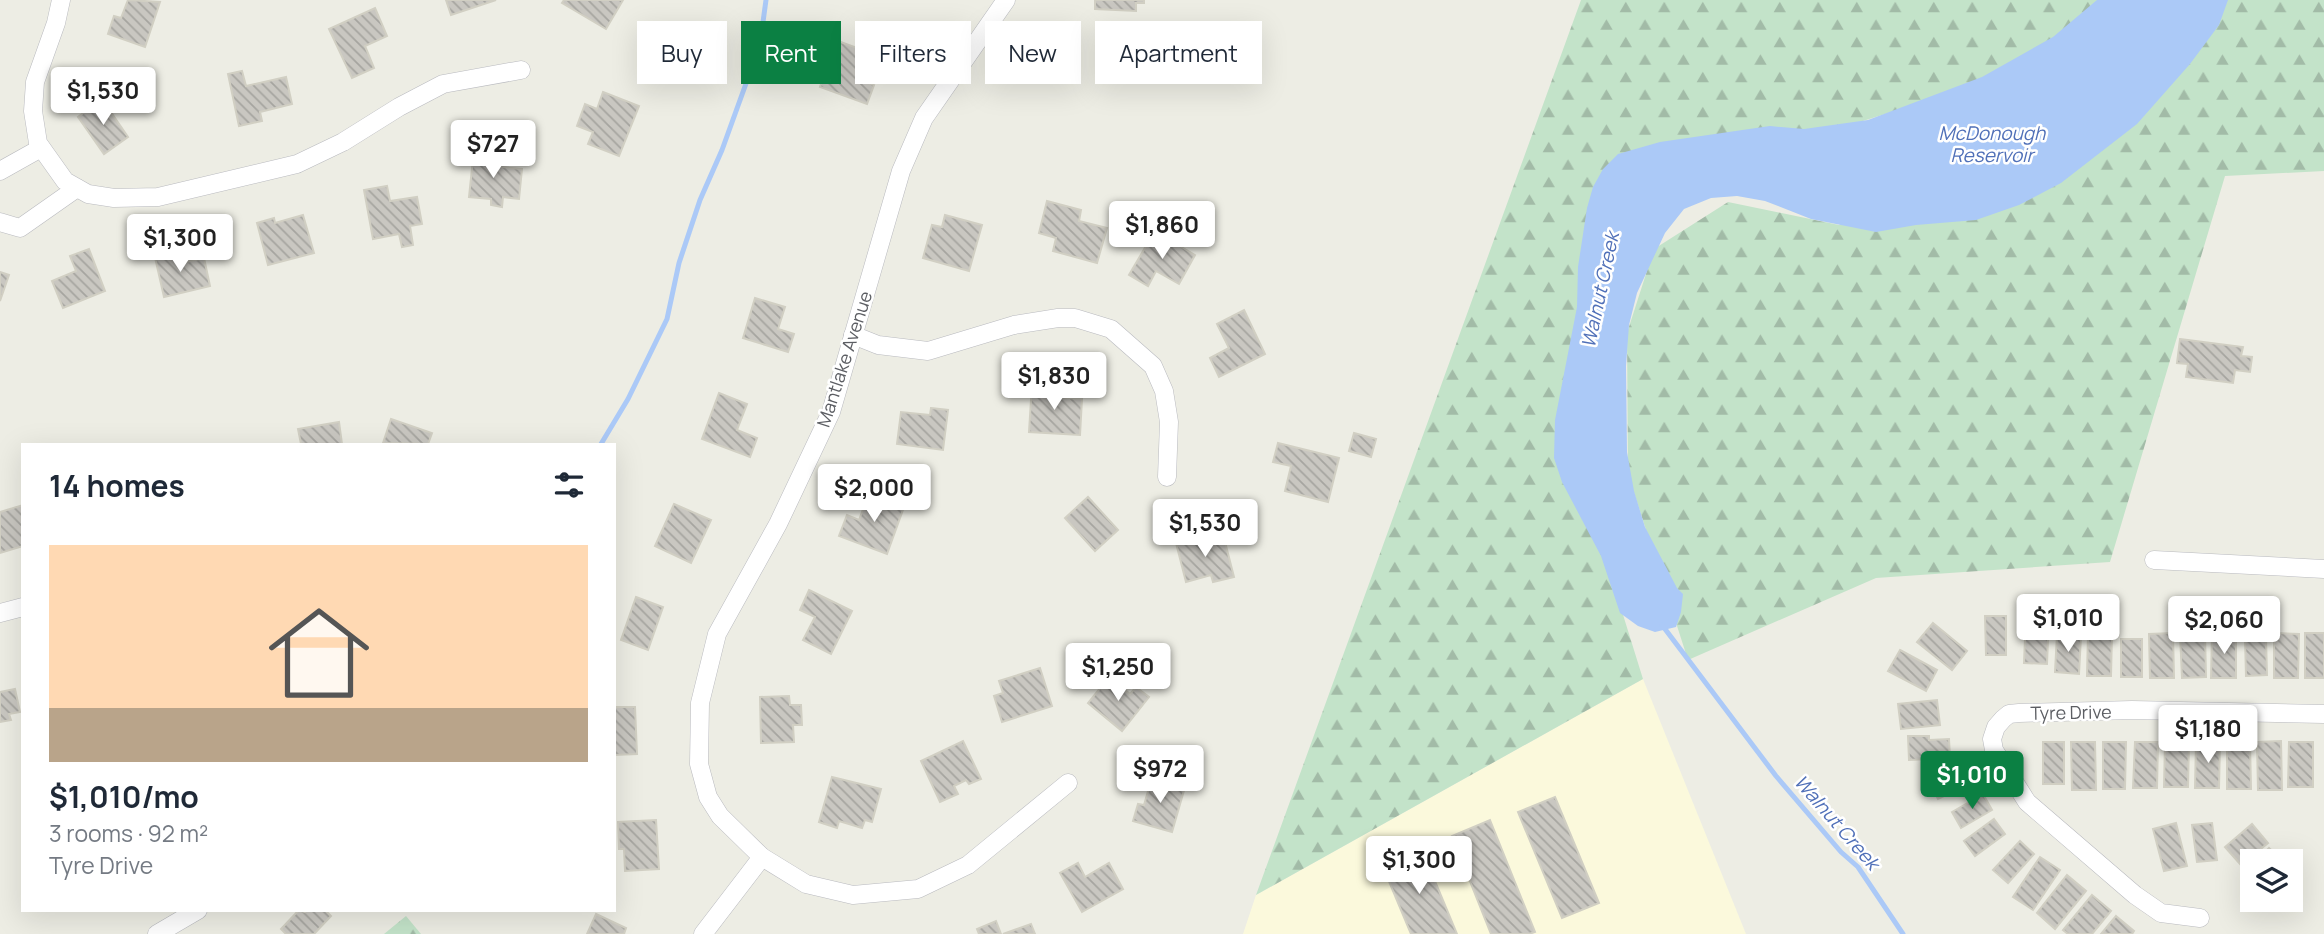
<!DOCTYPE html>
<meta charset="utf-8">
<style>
body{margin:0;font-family:Manrope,sans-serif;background:#f2f2f3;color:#1f2937;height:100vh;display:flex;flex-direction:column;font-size:26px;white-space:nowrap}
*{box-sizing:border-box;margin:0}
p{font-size:23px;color:#747a83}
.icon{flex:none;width:38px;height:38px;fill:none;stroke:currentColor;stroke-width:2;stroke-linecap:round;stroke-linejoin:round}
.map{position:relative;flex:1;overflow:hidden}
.side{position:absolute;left:21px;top:443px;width:595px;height:469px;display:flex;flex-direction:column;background:#fff;border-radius:0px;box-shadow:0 7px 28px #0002}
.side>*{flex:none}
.banner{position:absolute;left:637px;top:21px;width:665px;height:63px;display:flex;gap:14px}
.buttons{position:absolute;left:2240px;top:849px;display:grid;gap:14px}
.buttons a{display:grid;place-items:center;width:63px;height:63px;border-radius:0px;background:#fff;box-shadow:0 7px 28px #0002;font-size:35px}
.price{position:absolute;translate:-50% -60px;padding:0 16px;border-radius:7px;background:#fff;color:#222;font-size:23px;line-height:46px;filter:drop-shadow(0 2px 4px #0008)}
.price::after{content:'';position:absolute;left:50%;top:42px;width:21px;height:16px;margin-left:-10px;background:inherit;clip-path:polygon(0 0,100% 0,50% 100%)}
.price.active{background:#0b8043;color:#fff}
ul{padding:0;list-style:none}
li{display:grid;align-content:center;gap:14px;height:371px;padding:0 28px}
li span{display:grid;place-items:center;height:217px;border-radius:0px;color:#555}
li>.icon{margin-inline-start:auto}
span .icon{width:126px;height:126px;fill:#fffc;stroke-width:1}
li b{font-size:30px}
h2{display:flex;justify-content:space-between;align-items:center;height:84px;padding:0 28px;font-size:30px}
.chip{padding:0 24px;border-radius:0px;background:#fff;box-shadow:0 7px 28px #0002;font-size:24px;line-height:63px}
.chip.active{background:#0b8043;color:#fff}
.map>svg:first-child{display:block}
.commercial{fill:#fbf9dc}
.forest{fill:url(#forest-firs)}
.water{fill:#abc9f7}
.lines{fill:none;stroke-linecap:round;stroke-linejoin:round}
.stream{stroke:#abc9f7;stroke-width:5}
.building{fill:url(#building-back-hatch);stroke:#d1cfc3;stroke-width:2}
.street-casing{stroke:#b9babf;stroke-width:19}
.street{stroke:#fff;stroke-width:18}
.labels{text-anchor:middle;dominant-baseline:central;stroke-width:5;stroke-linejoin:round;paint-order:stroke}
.street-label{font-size:18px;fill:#5c5e63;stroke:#fff}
.water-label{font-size:19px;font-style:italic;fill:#5070b8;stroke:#fff}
</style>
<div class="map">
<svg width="2324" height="934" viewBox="0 0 2324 934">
<defs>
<pattern id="forest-firs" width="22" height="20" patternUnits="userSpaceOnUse" patternTransform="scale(1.75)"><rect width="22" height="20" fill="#c3e3c9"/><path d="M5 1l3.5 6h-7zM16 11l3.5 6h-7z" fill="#a2bba7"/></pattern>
<pattern id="building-back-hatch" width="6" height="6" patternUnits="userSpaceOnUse" patternTransform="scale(1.75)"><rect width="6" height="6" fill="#c9c7c1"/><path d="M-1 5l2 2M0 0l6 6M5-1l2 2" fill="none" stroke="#a6a5a0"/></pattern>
</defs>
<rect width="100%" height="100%" fill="#edede4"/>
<!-- commercial -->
<path class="commercial" d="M 1643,679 L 1746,934 L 1243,934 L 1256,895 Z"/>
<!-- forest -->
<g class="forest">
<path d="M 1581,0 L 2106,0 L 2055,61 L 1834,130 L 1686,152 L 1574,457 L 1643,679 L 1256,895 Z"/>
<path d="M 2215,0 L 2324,0 L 2324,171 L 2225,176 L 2110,562 L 1876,578 L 1688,660 L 1628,474 L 1627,333 L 1654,249 L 1728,202 L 1839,225 Z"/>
<path d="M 406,916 L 421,934 L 384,934 Z"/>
</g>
<!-- water -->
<path class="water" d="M 2097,0 L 2228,0 L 2219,25 L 2190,64 L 2137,124 L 2061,183 L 2019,205 L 1976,220 L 1916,225 L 1876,232 L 1811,219 L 1765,201 L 1737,196 L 1711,198 L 1684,209 L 1665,233 L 1637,293 L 1629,325 L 1626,366 L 1627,452 L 1634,491 L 1645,527 L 1677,588 L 1683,594 L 1681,612 L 1676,627 L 1655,632 L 1638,626 L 1620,613 L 1601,556 L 1562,482 L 1554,458 L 1555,420 L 1577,307 L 1578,267 L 1587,208 L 1593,187 L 1603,169 L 1618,154 L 1660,142 L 1770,126 L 1804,129 L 1868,120 L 1982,77 L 2053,37 Z"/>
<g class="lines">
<!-- stream -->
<g class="stream">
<path d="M 601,444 L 628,399 L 667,319 L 679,263 L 700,200 L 722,150 L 748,78 L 763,22 L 766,0"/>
<path d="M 1662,625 L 1776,776 L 1841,852 L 1858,867 L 1903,934"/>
</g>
</g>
<!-- building -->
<g class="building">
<path d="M 128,0 L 160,2 L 145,47 L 108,34 L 114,16 L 121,18 Z"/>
<path d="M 446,0 L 496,0 L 451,15 Z"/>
<path d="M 564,0 L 623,0 L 606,29 L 562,3 Z"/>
<path d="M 1095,0 L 1144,0 L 1144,3 L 1136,3 L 1136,11 L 1095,9 Z"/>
<path d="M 375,8 L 387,36 L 365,46 L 374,68 L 352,78 L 329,29 Z"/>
<path d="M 830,38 L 868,52 L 858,79 L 874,85 L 867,104 L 820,87 L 824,75 L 817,72 Z"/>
<path d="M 242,71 L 246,86 L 286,77 L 292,104 L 260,112 L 262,121 L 239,126 L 228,74 Z"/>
<path d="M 603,92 L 639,106 L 619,156 L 588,144 L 593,132 L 577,126 L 585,104 L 597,109 Z"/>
<path d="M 102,99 L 128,137 L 104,154 L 78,117 Z"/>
<path d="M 474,149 L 493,151 L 491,166 L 522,169 L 519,199 L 503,197 L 502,207 L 491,205 L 491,199 L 469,197 Z"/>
<path d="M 387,186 L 390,201 L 417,197 L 422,224 L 410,226 L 413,245 L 402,247 L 399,234 L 373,239 L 364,190 Z"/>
<path d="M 1047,201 L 1081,210 L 1079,221 L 1107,228 L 1097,263 L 1053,251 L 1056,238 L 1039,233 Z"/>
<path d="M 303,215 L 314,253 L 268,265 L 257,223 L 274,218 L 275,223 Z"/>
<path d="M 945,215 L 982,225 L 969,271 L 923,258 L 932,225 L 942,227 Z"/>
<path d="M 1153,234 L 1166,242 L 1168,239 L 1195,255 L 1179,284 L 1156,271 L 1148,286 L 1129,275 Z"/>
<path d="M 174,248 L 177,264 L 204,258 L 210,286 L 164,297 L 154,253 Z"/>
<path d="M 89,249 L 105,291 L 63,308 L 52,281 L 76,271 L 70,256 Z"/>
<path d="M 0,272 L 9,275 L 0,301 Z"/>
<path d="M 755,298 L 785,307 L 778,329 L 794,334 L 788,352 L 743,338 Z"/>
<path d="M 1244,310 L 1265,354 L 1219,377 L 1210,358 L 1229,348 L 1217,324 Z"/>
<path d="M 2180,339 L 2243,347 L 2241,356 L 2252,357 L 2250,372 L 2235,370 L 2233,383 L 2186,377 L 2188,364 L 2177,363 Z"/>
<path d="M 1032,384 L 1054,385 L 1053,397 L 1082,399 L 1080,435 L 1029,432 Z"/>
<path d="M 719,393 L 747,404 L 737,430 L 757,438 L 750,457 L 702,439 Z"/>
<path d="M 931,408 L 948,410 L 943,450 L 897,444 L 901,412 L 930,415 Z"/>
<path d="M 391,419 L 432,433 L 428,444 L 383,443 Z"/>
<path d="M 339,422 L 342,444 L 301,444 L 298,429 Z"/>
<path d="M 1354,433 L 1376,439 L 1371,457 L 1349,451 Z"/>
<path d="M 1278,443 L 1339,458 L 1328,502 L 1285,491 L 1291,466 L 1273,462 Z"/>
<path d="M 869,493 L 904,507 L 887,554 L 839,536 L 847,515 L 859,520 Z"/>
<path d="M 1088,497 L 1118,530 L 1095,551 L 1065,518 Z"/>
<path d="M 674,504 L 711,520 L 691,563 L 655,546 Z"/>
<path d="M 23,505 L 23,546 L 0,553 L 0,512 Z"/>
<path d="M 1223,534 L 1234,577 L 1213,582 L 1211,575 L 1186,582 L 1176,543 L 1204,536 L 1205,539 Z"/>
<path d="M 809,590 L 852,611 L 831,654 L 803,640 L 815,617 L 800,610 Z"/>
<path d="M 636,597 L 663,607 L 648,650 L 621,640 Z"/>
<path d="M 2026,615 L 2049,616 L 2047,664 L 2024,663 Z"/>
<path d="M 1985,616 L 2006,616 L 2006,655 L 1986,655 Z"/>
<path d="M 1933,623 L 1967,651 L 1952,670 L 1917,642 Z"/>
<path d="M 2088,633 L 2112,633 L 2111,676 L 2087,676 Z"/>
<path d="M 2173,633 L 2174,678 L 2150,678 L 2149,634 Z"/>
<path d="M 2205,633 L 2206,677 L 2182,678 L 2180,634 Z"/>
<path d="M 2212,633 L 2236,633 L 2236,678 L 2211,678 Z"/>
<path d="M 2274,633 L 2299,634 L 2298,678 L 2274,678 Z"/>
<rect x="2305" y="633" width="19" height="45"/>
<path d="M 2057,634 L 2081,636 L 2079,674 L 2055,672 Z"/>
<path d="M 2266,637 L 2267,675 L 2246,676 L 2245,638 Z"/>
<rect x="2121" y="639" width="21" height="38"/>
<path d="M 1900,650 L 1937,670 L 1926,691 L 1888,671 Z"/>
<path d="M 1040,668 L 1052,706 L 1002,722 L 994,696 L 1003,693 L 999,681 Z"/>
<path d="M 1109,677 L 1130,694 L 1136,687 L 1149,697 L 1122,731 L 1088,703 Z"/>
<path d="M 15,689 L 20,712 L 9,714 L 11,720 L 0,722 L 0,692 Z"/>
<path d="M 789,696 L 790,705 L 801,705 L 802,725 L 793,725 L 794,742 L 761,743 L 760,697 Z"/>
<path d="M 1937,700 L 1940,725 L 1901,729 L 1898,704 Z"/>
<path d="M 614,707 L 635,707 L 637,754 L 614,755 Z"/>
<path d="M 1908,736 L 1929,736 L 1929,740 L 1949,739 L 1950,758 L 1909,760 Z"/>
<path d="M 963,741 L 981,779 L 969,784 L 966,780 L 954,786 L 958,794 L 940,802 L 921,761 Z"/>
<path d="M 2281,741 L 2282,790 L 2258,790 L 2257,742 Z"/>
<rect x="2043" y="742" width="21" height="42"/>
<path d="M 2071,742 L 2095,742 L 2096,790 L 2072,790 Z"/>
<path d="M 2103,742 L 2126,742 L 2125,789 L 2103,789 Z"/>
<path d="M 2135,742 L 2158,742 L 2157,788 L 2133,788 Z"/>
<path d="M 2165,742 L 2189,742 L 2188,787 L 2164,787 Z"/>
<path d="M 2196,742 L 2220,742 L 2219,788 L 2195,788 Z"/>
<path d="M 2227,742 L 2250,742 L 2251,789 L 2227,789 Z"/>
<path d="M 2289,742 L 2313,742 L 2313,787 L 2288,787 Z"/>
<path d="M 1959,759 L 1971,783 L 1938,799 L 1926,776 Z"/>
<path d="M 832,777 L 881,789 L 872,822 L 865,820 L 862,828 L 839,821 L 837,828 L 819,822 Z"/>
<path d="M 1152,777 L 1185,787 L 1172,832 L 1133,821 L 1138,804 L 1144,805 Z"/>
<path d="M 1983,794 L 1992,810 L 1961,828 L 1952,812 Z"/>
<path d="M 1555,797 L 1599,903 L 1562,918 L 1518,812 Z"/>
<path d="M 1994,819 L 2005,834 L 1975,856 L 1964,841 Z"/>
<path d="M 656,820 L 659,869 L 625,871 L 624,849 L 619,849 L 618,822 Z"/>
<path d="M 1490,820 L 1535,932 L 1529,934 L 1491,934 L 1452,836 Z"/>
<path d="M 2176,823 L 2187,866 L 2164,871 L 2153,829 Z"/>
<path d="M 2212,823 L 2217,860 L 2197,862 L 2192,825 Z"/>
<path d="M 2252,824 L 2268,843 L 2241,865 L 2225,847 Z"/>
<path d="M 2020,841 L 2034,854 L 2008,883 L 1993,870 Z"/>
<path d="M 2269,848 L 2283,861 L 2257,861 Z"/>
<path d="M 1422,850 L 1457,934 L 1411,934 L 1383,867 Z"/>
<path d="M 2040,857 L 2060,870 L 2033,910 L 2013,897 Z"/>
<path d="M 1078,863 L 1085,877 L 1109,863 L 1123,889 L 1082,912 L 1060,873 Z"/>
<path d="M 2067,875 L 2086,891 L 2055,929 L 2037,913 Z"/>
<path d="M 2092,895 L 2111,911 L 2092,934 L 2068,934 L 2063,930 Z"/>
<path d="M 299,910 L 305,912 L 307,910 L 325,910 L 331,916 L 314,934 L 286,934 L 281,929 Z"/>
<path d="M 596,914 L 626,928 L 624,934 L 587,934 Z"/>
<path d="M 2116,916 L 2134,931 L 2132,934 L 2101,934 Z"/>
<path d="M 996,921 L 1001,934 L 979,934 L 977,929 Z"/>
<path d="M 1031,924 L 1035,934 L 1003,934 Z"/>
</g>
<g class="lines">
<defs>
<g id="street">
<path d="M 61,0 L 56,23 L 35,82 L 33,111 L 38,143 L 65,181 L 88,194 L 114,198 L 158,197 L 297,164 L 343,142 L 399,107 L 443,84 L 521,70"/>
<path d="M 1006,0 L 924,118 L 901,171 L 831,412 L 778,524 L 717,634 L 700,703 L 699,764 L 708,797 L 720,816 L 762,857 L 806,884 L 853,895 L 918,889 L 968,865 L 1068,783"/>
<path d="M 0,171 L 41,148"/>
<path d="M 0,222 L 20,228 L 77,188"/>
<path d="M 853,335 L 878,345 L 928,351 L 1014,325 L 1058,318 L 1075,318 L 1111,329 L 1153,366 L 1164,391 L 1169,422 L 1167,477"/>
<path d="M 2154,560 L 2324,569"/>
<path d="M 0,613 L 23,607"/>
<path d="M 2200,918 L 2161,913 L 2135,895 L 2027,802 L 1994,750 L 1992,739 L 1996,727 L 2003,719 L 2009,714 L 2019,713 L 2132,710 L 2324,714"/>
<path d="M 157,934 L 198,910"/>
<path d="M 703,934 L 762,857"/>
</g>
</defs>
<!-- street casing -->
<use href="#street" class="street-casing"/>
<!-- street -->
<use href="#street" class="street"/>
</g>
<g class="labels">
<!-- street labels -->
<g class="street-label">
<text transform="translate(844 359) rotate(-72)">Mantlake Avenue</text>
<text transform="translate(2071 712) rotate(-1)">Tyre Drive</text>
</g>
<!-- water labels -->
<g class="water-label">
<text x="1992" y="133">McDonough<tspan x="1992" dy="22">Reservoir</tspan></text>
<text transform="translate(1600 290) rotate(-78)">Walnut Creek</text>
<text transform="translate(1837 822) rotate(49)">Walnut Creek</text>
</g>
</g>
</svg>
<div class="buttons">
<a><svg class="icon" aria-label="layers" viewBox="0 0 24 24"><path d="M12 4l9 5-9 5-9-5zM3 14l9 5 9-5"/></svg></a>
</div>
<b class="price" style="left:103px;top:127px">$1,530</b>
<b class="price" style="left:493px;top:180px">$727</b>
<b class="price" style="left:1162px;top:261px">$1,860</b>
<b class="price" style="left:180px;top:274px">$1,300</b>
<b class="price" style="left:1054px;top:412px">$1,830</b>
<b class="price" style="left:874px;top:524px">$2,000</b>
<b class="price" style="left:1205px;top:559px">$1,530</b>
<b class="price" style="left:2068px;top:654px">$1,010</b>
<b class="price" style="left:2224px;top:656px">$2,060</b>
<b class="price" style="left:1118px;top:703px">$1,250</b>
<b class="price" style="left:2208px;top:765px">$1,180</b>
<b class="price" style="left:1160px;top:805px">$972</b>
<b class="price active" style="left:1972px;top:811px">$1,010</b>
<b class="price" style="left:1419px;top:896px">$1,300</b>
<div class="banner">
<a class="chip">Buy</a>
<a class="chip active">Rent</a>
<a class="chip">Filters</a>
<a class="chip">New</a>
<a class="chip">Apartment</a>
</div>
<section class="side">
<h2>14 homes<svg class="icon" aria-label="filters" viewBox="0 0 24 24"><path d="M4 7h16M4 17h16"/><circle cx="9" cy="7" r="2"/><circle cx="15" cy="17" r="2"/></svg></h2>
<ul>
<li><span style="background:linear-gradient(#ffd9b3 75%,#b9a48a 0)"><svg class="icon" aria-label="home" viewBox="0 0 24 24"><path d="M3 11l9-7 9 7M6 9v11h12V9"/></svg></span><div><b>$1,010/mo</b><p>3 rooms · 92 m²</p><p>Tyre Drive</p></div></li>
</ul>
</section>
</div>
